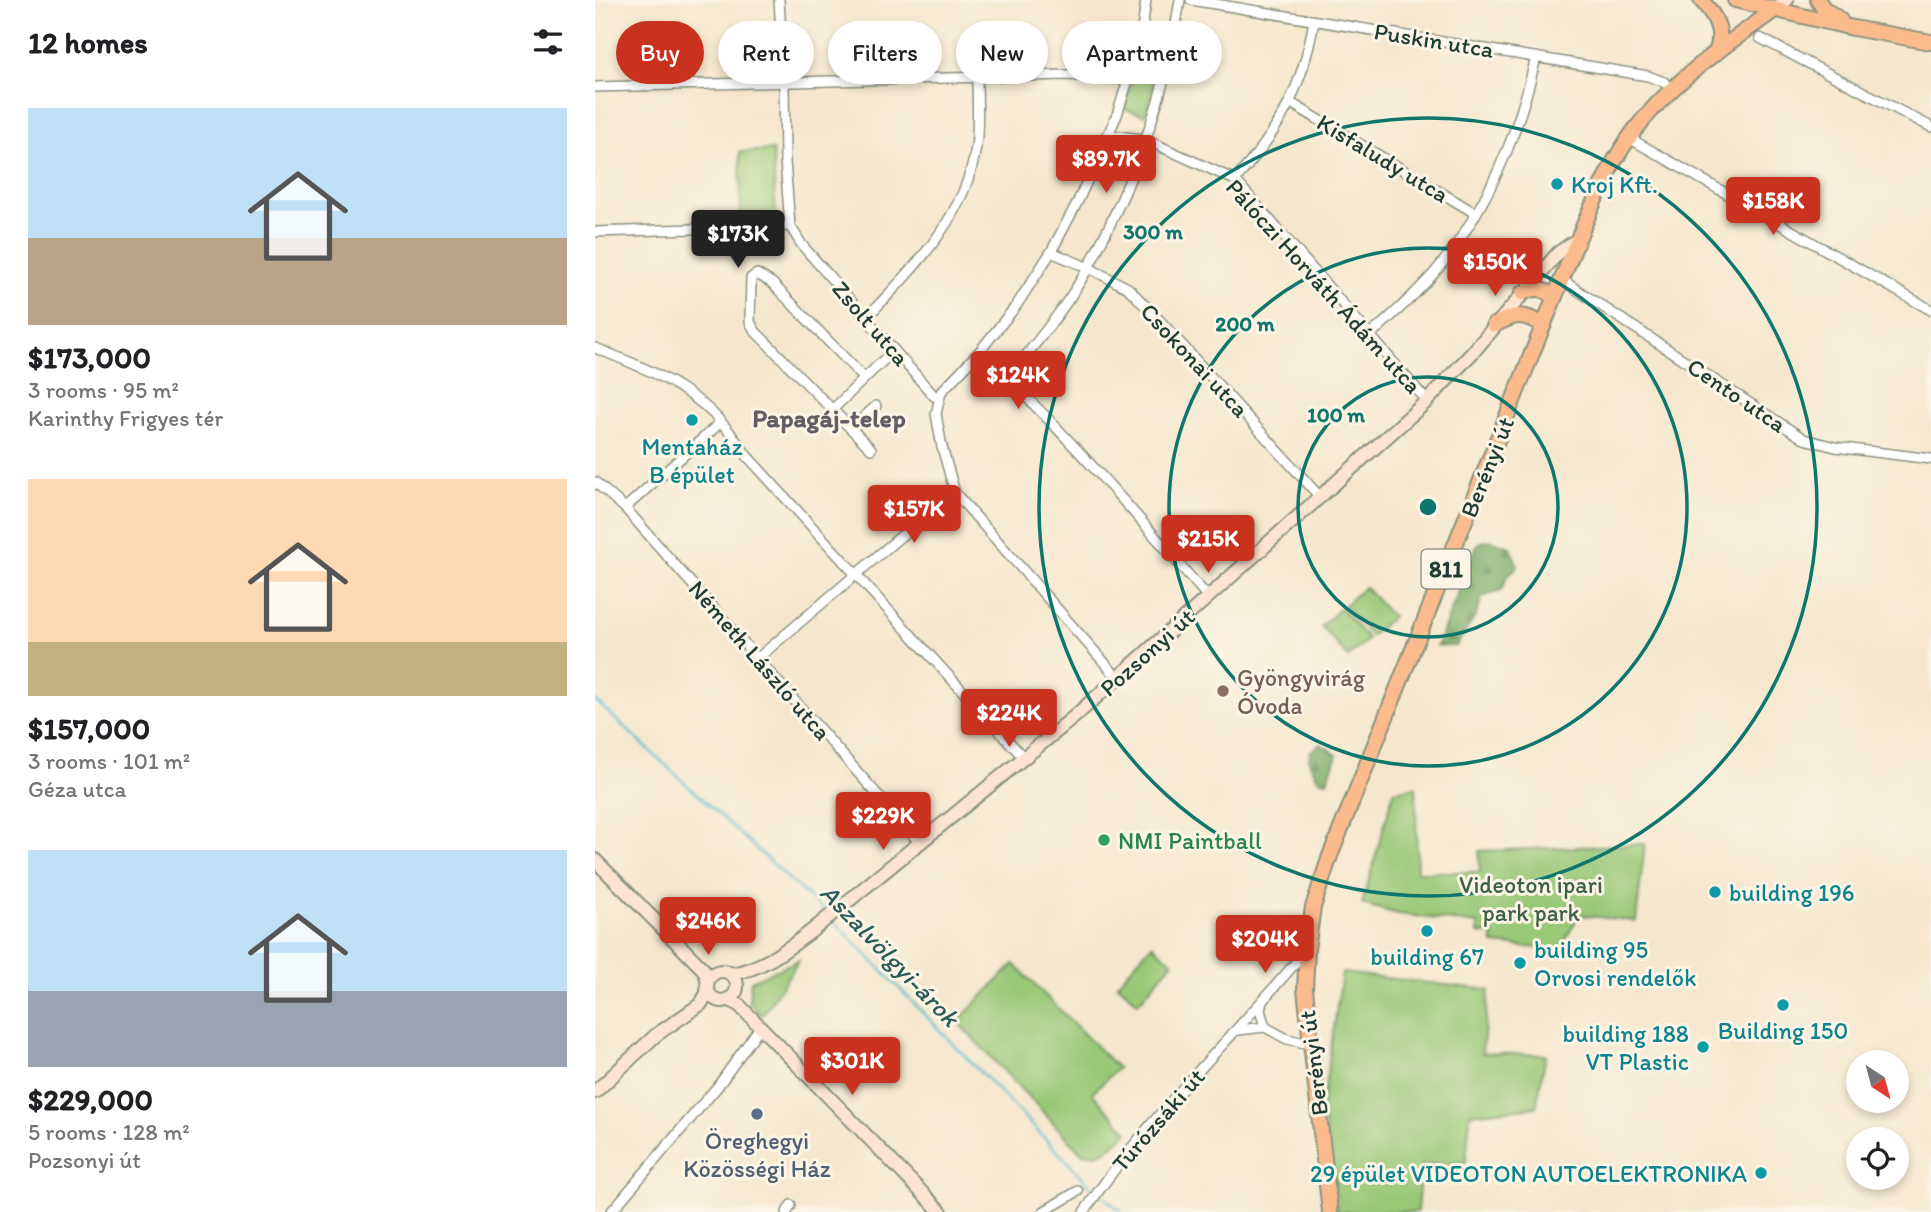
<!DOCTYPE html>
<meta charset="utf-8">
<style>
body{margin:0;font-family:Itim,sans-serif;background:#f6f6f6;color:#202124;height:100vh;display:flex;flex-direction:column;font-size:26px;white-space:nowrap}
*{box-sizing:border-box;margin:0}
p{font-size:23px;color:#757577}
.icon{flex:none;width:38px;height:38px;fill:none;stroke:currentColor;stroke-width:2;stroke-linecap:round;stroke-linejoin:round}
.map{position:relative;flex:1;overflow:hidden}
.sheet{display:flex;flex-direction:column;background:#fff;width:595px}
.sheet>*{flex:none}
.guide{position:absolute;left:21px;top:21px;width:665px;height:63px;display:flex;gap:14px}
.needle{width:46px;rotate:144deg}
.fabs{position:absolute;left:1251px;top:1050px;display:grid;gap:14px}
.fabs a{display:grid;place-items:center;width:63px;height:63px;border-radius:50%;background:#fff;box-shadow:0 4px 10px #0003;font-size:35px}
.price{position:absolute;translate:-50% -60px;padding:0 16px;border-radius:7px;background:#c8321e;color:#fff;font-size:23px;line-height:46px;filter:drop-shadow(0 2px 4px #0008)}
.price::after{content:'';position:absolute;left:50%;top:42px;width:21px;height:16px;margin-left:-10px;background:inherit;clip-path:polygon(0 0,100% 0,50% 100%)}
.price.active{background:#222;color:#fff}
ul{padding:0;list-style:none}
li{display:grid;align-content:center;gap:14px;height:371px;padding:0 28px}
li span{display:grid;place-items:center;height:217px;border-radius:0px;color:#555}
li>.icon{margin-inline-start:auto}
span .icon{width:126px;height:126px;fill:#fffc;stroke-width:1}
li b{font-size:30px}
h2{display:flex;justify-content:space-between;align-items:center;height:84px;padding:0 28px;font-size:30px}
.pill{padding:0 24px;border-radius:32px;background:#fff;box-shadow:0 4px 10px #0003;font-size:24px;line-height:63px}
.pill.active{background:#c8321e;color:#fff}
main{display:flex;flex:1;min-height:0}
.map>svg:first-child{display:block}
.green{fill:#99c877;stroke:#5c8256;stroke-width:2}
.forest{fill:url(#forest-firs);stroke:#4c744e;stroke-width:2}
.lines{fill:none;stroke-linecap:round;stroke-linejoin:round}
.stream{stroke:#4fb9cc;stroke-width:2.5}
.street-casing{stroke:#8a9280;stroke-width:12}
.secondary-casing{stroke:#8a9280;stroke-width:16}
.primary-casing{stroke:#8a9280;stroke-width:18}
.street{stroke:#fff;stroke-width:9}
.secondary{stroke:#fde4d1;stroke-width:12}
.primary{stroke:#fbbb8d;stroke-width:14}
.ring{fill:none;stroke:#0f766e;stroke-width:3.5}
.culture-dot{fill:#0f9aa8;stroke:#fcf5e5;stroke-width:2.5}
.education-dot{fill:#8d6e63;stroke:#fcf5e5;stroke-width:2.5}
.leisure-dot{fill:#2e9e5b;stroke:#fcf5e5;stroke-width:2.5}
.service-dot{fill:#5c6f8a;stroke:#fcf5e5;stroke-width:2.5}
.labels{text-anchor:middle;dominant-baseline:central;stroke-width:6;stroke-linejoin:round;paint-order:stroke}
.shield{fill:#fcf5e5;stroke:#617469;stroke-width:2}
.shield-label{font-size:23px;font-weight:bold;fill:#1f3d34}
.street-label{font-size:24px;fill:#1f3d34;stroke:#fcf5e5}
.culture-label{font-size:24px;fill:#0d838f;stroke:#fcf5e5;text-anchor:start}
.education-label{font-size:24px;fill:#785e54;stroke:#fcf5e5;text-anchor:start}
.leisure-label{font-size:24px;fill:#27864d;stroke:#fcf5e5;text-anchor:start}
.park-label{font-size:24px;fill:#3e6045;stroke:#fcf5e5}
.service-label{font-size:24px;fill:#4e5e75;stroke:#fcf5e5}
.neighbourhood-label{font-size:26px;font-weight:bold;fill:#635e65;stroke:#fcf5e5}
.water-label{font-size:26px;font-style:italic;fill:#2b5c5a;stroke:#fcf5e5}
.centre{fill:#0f766e;stroke:#fcf5e5;stroke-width:3.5}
.ring-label{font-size:21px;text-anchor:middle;font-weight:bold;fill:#0f766e;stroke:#fcf5e5;stroke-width:6;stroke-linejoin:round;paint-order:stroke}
</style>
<main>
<section class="sheet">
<h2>12 homes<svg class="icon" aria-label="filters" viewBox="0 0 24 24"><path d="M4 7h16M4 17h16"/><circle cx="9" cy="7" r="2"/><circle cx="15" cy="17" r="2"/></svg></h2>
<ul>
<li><span style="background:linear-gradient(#bfe0f5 60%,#b9a48a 0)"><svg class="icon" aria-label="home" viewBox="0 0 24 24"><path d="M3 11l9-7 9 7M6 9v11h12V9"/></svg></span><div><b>$173,000</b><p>3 rooms · 95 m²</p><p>Karinthy Frigyes tér</p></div></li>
<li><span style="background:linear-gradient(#ffd9b3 75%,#c2b280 0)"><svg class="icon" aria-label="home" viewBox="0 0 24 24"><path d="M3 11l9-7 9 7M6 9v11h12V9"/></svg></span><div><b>$157,000</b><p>3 rooms · 101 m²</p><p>Géza utca</p></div></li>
<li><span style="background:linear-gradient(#bfe0f5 65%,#9aa5b1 0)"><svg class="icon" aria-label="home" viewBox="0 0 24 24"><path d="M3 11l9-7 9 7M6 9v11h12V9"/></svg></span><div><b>$229,000</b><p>5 rooms · 128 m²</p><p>Pozsonyi út</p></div></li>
</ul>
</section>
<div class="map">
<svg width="1336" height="1212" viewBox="0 0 1336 1212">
<defs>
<pattern id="forest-firs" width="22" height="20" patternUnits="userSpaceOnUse" patternTransform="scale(1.75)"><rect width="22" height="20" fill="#7aac68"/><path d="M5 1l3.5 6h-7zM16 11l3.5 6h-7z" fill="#638d56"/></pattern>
</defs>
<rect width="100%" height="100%" fill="#fcf5e5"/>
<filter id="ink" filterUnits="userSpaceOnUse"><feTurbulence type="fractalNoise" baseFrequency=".0143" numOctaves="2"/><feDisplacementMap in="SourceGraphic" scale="14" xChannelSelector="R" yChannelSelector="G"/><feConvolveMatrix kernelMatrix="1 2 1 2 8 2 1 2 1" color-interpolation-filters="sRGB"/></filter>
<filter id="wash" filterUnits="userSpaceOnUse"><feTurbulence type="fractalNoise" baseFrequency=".00686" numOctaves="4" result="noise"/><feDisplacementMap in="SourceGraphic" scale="28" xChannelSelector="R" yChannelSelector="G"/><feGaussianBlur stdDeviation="1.57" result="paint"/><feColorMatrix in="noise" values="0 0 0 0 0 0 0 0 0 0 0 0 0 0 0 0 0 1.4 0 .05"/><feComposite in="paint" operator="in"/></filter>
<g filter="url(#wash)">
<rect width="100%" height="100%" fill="#f5e7cd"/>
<!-- green -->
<g class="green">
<path d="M 543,61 L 564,67 L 550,115 L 529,109 Z"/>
<path d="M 178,150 L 181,223 L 146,224 L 145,152 Z"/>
<path d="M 770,587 L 797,617 L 776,636 L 749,605 Z"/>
<path d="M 746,608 L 773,639 L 753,657 L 726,626 Z"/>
<path d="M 821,787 L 822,872 L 885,872 L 884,851 L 1050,844 L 1041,921 L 984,915 L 965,950 L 898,944 L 897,934 L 883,933 L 883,924 L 803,914 L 767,904 L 799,791 Z"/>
<path d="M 557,944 L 578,962 L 543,1003 L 522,984 Z"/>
<path d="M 204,960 L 167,1016 L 154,1002 L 156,981 Z"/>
<path d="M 419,964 L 523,1068 L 497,1093 L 533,1132 C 518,1145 509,1158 487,1153 L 367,1027 L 364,1020 Z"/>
<path d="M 747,973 L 894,990 L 887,1053 L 951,1055 L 941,1107 L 875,1114 L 871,1162 L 826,1165 L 822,1212 L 742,1212 L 727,1108 Z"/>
</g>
<!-- forest -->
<g class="forest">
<path d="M 894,540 L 915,547 L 923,566 L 913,575 L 907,590 L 887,597 L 881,615 L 861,646 L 842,646 L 883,543 Z"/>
<path d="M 726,744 L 742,755 L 732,781 L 723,779 L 714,761 L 715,752 Z"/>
</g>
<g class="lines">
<!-- stream -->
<g class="stream">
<path d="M 0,700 L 232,914"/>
<path d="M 236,918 L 500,1190"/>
<path d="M 505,1194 L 527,1212"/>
</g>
</g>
</g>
<g filter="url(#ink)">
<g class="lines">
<defs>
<g id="street">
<path d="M 184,0 L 189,83 L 190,161 L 195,226 L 207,245 L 339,396 L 344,397"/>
<path d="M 596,0 L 1053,76 L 1069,82 L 1078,90"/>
<path d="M 1165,38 L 1336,127"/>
<path d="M 0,87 L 472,75 L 534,80"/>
<path d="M 696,103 L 880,213"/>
<path d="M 512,135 L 549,139 L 640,180 L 832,401"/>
<path d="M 1034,138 L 1336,310"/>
<path d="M 640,180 C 686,129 707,88 719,21"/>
<path d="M 0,232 L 195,226"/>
<path d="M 456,252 L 494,268 L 533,288 L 567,323 L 725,497"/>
<path d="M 967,280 L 1209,439 L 1240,447 L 1336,459"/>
<path d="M 272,317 C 318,269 371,217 381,147 C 384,124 382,100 382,77"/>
<path d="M 775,335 C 798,315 821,294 841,271 C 892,210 924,133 941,57"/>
<path d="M 0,348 C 46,366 92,384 126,422 C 136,433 144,445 153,457 L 429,758"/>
<path d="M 384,352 C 467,427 539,513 613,597"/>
<path d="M 269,378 L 177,283 L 162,274 L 156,278 L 155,322 L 160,331 L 276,449"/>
<path d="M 413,378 C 440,344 474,304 494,266 C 538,184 572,93 585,0"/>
<path d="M 237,410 L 299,350"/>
<path d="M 256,429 L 281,406"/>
<path d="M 0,482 L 30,508 L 325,843"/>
<path d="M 30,508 L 126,422"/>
<path d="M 163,658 L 346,502 L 360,493"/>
<path d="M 523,678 L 360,493 L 347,447 L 341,414 L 346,392 L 384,352 L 421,306 L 456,252 L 483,201 L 522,115 L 546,38 L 551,0"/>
<path d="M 667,1002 L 665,1010 L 670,1027"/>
<path d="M 643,1030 L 670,1027 L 692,1039 L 715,1044"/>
<path d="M 16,1212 L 123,1086 L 165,1027"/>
<path d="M 192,1212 L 196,1205"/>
<path d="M 448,1212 L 483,1191"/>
<path d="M 489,1212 C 553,1116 639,1038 712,949"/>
</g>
<g id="secondary">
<path d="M 1180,10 L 1192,0"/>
<path d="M 0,860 L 109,970 L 113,981"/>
<circle cx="127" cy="986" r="15"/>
<path d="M 136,974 C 165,970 191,950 214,933 L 479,717 L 832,401 L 878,352 L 963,253 L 983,239"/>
<path d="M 133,999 L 144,1005 L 346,1212"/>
<path d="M 0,1092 L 61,1035 L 106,1004 L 113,991"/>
</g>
<g id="primary">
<path d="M 1106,0 C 1120,15 1131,34 1120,54"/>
<path d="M 1140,0 L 1258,28 L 1336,42"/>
<path d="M 1223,0 L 1228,8 L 1245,20"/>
<path d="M 927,293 C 942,287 947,287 959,298"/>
<path d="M 899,325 C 923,313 926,313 949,325"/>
<path d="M 735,1212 L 710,989 L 712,949 L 718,907 L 735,856 L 983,239 C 998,204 1012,169 1034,138 C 1071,86 1128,46 1180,10"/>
</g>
</defs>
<!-- street casing -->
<use href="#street" class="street-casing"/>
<!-- secondary casing -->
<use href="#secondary" class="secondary-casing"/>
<!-- primary casing -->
<use href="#primary" class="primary-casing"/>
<!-- street -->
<use href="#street" class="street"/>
<!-- secondary -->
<use href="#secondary" class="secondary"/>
<!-- primary -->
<use href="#primary" class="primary"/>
</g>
</g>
<!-- distance rings -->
<g class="ring">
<circle cx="833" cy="507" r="130"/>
<circle cx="833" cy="507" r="259"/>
<circle cx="833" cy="507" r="389"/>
</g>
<!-- markers -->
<g class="culture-dot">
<circle cx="962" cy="184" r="7"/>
<circle cx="97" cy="420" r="7"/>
<circle cx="1120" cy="892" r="7"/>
<circle cx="832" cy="931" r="7"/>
<circle cx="925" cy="963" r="7"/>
<circle cx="1188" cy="1005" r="7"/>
<circle cx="1108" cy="1047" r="7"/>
<circle cx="1166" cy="1173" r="7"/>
</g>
<circle class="education-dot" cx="628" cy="691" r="7"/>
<circle class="leisure-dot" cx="509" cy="840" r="7"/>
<circle class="service-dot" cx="162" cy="1114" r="7"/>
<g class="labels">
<!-- shield labels -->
<rect class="shield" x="826.5" y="549.5" width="49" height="39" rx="5"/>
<g class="shield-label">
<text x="851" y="569">811</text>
</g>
<!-- street labels -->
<g class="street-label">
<text transform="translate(839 40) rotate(9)">Puskin utca</text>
<text transform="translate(788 158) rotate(31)">Kisfaludy utca</text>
<text transform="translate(729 286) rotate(48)">Pálóczi Horváth Ádám utca</text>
<text transform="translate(276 323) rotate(49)">Zsolt utca</text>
<text transform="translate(600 360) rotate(47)">Csokonai utca</text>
<text transform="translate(1142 395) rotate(34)">Cento utca</text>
<text transform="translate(892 467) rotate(-68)">Berényi út</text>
<text transform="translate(552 652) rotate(-42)">Pozsonyi út</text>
<text transform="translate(165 660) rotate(49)">Németh László utca</text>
<text transform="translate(718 1063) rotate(-97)">Berényi út</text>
<text transform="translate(563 1120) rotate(-49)">Túrózsáki út</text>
</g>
<!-- culture labels -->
<g class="culture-label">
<text x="976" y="184">Kroj Kft.</text>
<text x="97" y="446" text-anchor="middle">Mentaház<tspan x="97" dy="28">B épület</tspan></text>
<text x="1134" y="892">building 196</text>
<text x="939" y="949">building 95<tspan x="939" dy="28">Orvosi rendelők</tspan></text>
<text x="832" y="956" text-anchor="middle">building 67</text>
<text x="1188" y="1030" text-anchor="middle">Building 150</text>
<text x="1094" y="1033" text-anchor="end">building 188<tspan x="1094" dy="28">VT Plastic</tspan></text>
<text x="1152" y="1173" text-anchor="end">29 épület VIDEOTON AUTOELEKTRONIKA</text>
</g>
<!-- education labels -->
<g class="education-label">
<text x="642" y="677">Gyöngyvirág<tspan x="642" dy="28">Óvoda</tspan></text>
</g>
<!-- leisure labels -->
<g class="leisure-label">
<text x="523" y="840">NMI Paintball</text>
</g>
<!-- park labels -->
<g class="park-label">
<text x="936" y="884">Videoton ipari<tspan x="936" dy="28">park park</tspan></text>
</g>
<!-- service labels -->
<g class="service-label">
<text x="162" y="1140">Öreghegyi<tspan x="162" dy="28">Közösségi Ház</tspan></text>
</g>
<!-- neighbourhood labels -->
<g class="neighbourhood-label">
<text x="234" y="418">Papagáj-telep</text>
</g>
<!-- water labels -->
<g class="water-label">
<text transform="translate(295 955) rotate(46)">Aszalvölgyi-árok</text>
</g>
</g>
<circle cx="833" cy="507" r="10" class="centre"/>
<g class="ring-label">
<text x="558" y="239">300 m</text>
<text x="650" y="331">200 m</text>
<text x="741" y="422">100 m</text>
</g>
</svg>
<div class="fabs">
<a><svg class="needle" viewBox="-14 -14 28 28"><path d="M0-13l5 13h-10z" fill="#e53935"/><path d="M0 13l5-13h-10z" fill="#757577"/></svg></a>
<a><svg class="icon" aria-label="locate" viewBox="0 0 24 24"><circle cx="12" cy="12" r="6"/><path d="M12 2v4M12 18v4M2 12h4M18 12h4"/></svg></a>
</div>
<b class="price" style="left:511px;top:195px">$89.7K</b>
<b class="price" style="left:1178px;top:237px">$158K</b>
<b class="price active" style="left:143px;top:270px">$173K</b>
<b class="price" style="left:900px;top:298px">$150K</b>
<b class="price" style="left:423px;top:411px">$124K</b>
<b class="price" style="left:319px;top:545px">$157K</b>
<b class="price" style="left:613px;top:575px">$215K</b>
<b class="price" style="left:414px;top:749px">$224K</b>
<b class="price" style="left:288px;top:852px">$229K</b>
<b class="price" style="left:113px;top:957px">$246K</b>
<b class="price" style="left:670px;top:975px">$204K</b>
<b class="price" style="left:257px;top:1097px">$301K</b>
<div class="guide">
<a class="pill active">Buy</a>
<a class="pill">Rent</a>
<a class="pill">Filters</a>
<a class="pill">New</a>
<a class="pill">Apartment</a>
</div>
</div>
</main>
